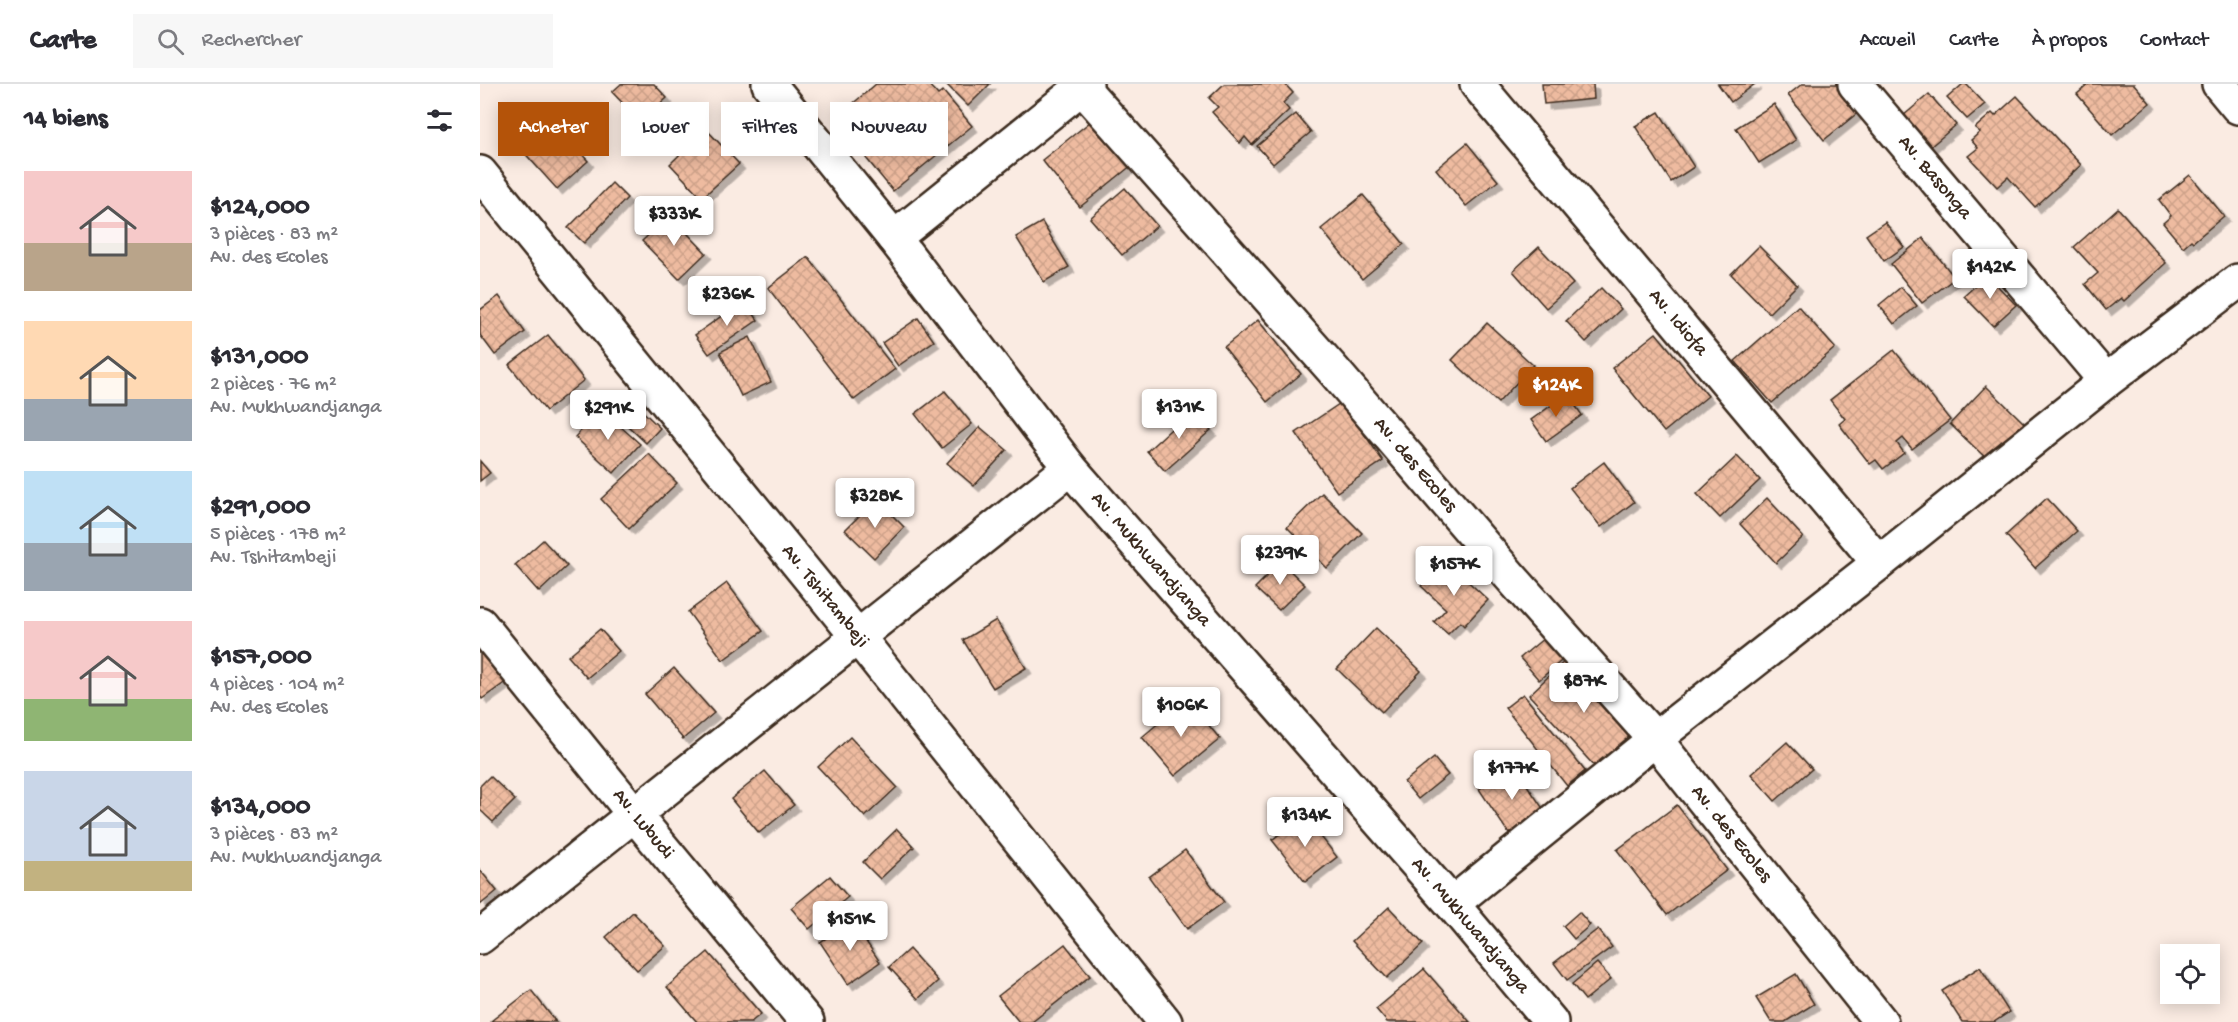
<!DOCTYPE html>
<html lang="fr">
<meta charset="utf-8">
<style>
body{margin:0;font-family:"Gochi Hand",sans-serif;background:#f7f7f7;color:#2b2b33;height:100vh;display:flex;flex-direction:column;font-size:22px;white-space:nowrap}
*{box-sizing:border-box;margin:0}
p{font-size:20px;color:#7c7c81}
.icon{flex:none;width:33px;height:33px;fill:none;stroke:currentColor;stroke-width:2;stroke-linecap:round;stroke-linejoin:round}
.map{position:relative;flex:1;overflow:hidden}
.side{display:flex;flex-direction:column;background:#fff;width:480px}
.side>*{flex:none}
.banner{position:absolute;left:18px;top:18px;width:570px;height:54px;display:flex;gap:12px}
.buttons{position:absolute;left:1680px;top:860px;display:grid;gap:12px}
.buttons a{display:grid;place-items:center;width:60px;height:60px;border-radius:0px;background:#fff;box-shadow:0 3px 15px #0003;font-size:30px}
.price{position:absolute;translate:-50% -51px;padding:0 14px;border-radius:6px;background:#fff;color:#222;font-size:20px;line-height:39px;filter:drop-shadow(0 2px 3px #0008)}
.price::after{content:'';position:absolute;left:50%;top:36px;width:18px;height:14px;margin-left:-9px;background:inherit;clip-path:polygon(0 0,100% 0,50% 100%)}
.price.selected{background:#b45309;color:#fff}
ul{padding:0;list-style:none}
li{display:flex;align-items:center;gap:18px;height:150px;padding:0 24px}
li span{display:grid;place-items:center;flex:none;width:168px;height:120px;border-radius:0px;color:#555}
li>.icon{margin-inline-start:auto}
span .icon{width:72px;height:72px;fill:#fffc;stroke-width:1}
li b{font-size:26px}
h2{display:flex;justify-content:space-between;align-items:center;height:72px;padding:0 24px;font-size:26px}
.chip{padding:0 21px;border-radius:0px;background:#fff;box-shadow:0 3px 15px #0003;font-size:21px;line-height:54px}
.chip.selected{background:#b45309;color:#fff}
header{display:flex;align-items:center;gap:36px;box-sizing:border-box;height:84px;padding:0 30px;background:#fff;border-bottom:2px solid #e1e1e2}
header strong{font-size:28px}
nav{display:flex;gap:33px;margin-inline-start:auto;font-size:21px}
.search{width:420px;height:54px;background:#f7f7f7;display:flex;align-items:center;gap:15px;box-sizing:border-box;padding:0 21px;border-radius:0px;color:#7c7c81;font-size:22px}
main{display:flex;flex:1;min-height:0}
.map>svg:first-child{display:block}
.building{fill:url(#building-cross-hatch);stroke:#3b2a1e;stroke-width:1.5;filter:url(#shadow)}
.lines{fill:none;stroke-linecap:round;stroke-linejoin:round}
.minor-casing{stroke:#3b2a1e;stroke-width:38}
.minor{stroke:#fff;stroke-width:33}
.labels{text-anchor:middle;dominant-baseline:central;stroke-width:4.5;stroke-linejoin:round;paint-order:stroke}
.street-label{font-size:20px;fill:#3b2a1e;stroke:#fff}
</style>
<header>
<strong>Carte</strong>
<div class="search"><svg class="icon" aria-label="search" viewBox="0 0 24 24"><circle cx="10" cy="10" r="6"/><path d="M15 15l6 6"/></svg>Rechercher</div>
<nav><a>Accueil</a><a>Carte</a><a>À propos</a><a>Contact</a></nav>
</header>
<main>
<section class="side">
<h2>14 biens<svg class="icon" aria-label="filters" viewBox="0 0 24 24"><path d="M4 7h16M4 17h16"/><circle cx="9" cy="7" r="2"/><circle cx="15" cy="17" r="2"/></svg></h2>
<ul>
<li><span style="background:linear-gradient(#f6c9c9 60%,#b9a48a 0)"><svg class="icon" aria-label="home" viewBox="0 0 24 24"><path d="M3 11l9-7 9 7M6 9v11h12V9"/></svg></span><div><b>$124,000</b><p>3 pièces · 83 m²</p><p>Av. des Ecoles</p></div></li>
<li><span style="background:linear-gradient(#ffd9b3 65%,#9aa5b1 0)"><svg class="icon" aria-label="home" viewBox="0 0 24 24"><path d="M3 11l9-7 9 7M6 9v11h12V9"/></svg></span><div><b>$131,000</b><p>2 pièces · 76 m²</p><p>Av. Mukhwandjanga</p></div></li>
<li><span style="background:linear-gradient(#bfe0f5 60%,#9aa5b1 0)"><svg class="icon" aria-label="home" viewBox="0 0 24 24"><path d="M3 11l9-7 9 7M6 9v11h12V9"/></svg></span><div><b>$291,000</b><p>5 pièces · 178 m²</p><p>Av. Tshitambeji</p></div></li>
<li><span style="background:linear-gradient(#f6c9c9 65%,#8fb573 0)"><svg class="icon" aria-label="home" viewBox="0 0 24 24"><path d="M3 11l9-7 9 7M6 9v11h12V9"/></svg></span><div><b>$157,000</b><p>4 pièces · 104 m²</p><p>Av. des Ecoles</p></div></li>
<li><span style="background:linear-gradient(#c9d6e8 75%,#c2b280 0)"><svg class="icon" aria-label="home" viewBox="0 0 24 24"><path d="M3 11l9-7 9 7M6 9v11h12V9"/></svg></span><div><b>$134,000</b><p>3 pièces · 83 m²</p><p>Av. Mukhwandjanga</p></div></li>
</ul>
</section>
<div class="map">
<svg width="1758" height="938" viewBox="0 0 1758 938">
<defs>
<pattern id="building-cross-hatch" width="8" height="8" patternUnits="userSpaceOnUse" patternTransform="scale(1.5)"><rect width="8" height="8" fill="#eebba0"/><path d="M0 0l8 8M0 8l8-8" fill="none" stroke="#cda189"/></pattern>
<filter id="shadow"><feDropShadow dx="5.5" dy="5.5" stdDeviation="0" flood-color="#0004"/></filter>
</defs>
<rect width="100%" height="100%" fill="#faebe2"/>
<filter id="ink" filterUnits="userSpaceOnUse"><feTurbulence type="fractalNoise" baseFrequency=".0167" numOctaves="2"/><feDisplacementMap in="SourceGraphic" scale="12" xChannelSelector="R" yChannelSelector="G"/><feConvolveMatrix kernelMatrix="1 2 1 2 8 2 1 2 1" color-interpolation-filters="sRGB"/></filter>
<g filter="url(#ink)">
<!-- building -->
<g class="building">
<path d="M 141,0 L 174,0 L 187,14 L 161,38 L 132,8 Z"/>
<path d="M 396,0 L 448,0 L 458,11 L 463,7 L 492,42 L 413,107 L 386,74 L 396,66 L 364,27 Z"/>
<path d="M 466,0 L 510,0 L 488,22 Z"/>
<path d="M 744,0 L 805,0 L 813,9 L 803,19 L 809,26 L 772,61 L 765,53 L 760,59 L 732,28 L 738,23 L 729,14 Z"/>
<path d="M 1062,0 L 1113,0 L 1114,15 L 1064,20 Z"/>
<path d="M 1238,0 L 1275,0 L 1251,18 Z"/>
<path d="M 1322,0 L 1367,0 L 1385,23 L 1344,56 L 1308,11 Z"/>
<path d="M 1483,0 L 1486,0 L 1505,20 L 1487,35 L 1467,14 Z"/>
<path d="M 1609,0 L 1654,0 L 1670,19 L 1632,51 L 1597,10 Z"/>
<path d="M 1449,10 L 1476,41 L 1450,63 L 1423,32 Z"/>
<path d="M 1537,12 L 1601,81 L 1555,123 L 1528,93 L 1517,103 L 1488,72 L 1498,64 L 1491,56 L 1500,48 L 1495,44 L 1512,29 L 1515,32 Z"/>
<path d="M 1294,20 L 1316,56 L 1279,79 L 1256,44 Z"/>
<path d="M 62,26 L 108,77 L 77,105 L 31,54 Z"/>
<path d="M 1179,28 L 1214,83 L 1191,98 L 1155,42 Z"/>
<path d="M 620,30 L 657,77 L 600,123 L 562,76 Z"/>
<path d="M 816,30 L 831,48 L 793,80 L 777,62 Z"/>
<path d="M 226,45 L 259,80 L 222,114 L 190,80 Z"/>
<path d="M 987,59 L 1018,97 L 986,122 L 956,85 Z"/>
<path d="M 1710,91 L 1744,132 L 1713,158 L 1711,156 L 1703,163 L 1683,139 L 1691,132 L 1679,116 Z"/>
<path d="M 132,99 L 147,114 L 104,159 L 88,144 Z"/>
<path d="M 645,104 L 677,142 L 642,171 L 610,134 Z"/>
<path d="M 883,111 L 924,160 L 882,195 L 841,145 Z"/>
<path d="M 1638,124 L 1686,179 L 1644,217 L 1641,214 L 1626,226 L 1605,200 L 1618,189 L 1594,163 Z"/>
<path d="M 190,131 L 226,169 L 199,195 L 162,157 Z"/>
<path d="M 562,138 L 589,183 L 564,198 L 536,153 Z"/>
<path d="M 1405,138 L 1424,163 L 1404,177 L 1386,151 Z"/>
<path d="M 1443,154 L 1475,194 L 1442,219 L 1411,180 Z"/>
<path d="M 1279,162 L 1317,201 L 1289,229 L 1251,190 Z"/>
<path d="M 1059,163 L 1093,200 L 1066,224 L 1033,187 Z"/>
<path d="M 328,173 L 415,285 L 374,316 L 288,204 Z"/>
<path d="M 1507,191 L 1536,221 L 1513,242 L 1484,212 Z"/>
<path d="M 1421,203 L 1437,222 L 1414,240 L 1399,221 Z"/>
<path d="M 1121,204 L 1141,225 L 1106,258 L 1086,237 Z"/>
<path d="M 19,212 L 45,248 L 15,271 L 0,251 L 0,226 Z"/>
<path d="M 264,216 L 278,236 L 229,270 L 215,251 Z"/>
<path d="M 1318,222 L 1355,264 L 1292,319 L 1255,277 Z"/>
<path d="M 438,234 L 454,257 L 418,282 L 402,259 Z"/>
<path d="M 778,236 L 821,290 L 787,318 L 744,263 Z"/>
<path d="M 1007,239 L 1053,281 L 1018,319 L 972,276 Z"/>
<path d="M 1176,249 L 1228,312 L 1184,348 L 1132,284 Z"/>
<path d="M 68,251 L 104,296 L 66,327 L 29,281 Z"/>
<path d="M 270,253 L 291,298 L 261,312 L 240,268 Z"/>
<path d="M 1414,266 L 1470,336 L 1432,365 L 1423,354 L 1417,359 L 1424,369 L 1403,385 L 1396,376 L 1390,380 L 1359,340 L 1365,335 L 1350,316 Z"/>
<path d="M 1506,302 L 1544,339 L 1508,376 L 1470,340 Z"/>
<path d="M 465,307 L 492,340 L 462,364 L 435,330 Z"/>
<path d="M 1087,310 L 1102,331 L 1066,357 L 1051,336 Z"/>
<path d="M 147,312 L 180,344 L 166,359 L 132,327 Z"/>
<path d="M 862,318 L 903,377 L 857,408 L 816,349 Z"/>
<path d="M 121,325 L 160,360 L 134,389 L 95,353 Z"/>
<path d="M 712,326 L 731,346 L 685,387 L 667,367 Z"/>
<path d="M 500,343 L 527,366 L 494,402 L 467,379 Z"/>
<path d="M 169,370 L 197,399 L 149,445 L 121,415 Z"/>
<path d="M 1257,372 L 1280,396 L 1240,434 L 1217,410 Z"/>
<path d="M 0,377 L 10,389 L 0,397 Z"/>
<path d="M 1124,378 L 1154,418 L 1121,443 L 1090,404 Z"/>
<path d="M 842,409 L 882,449 L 847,484 L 807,443 Z"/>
<path d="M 1287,414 L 1323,453 L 1296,479 L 1260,440 Z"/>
<path d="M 1567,414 L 1597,447 L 1555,484 L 1526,451 Z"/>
<path d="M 396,415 L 424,443 L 394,474 L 365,446 Z"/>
<path d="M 63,456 L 87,482 L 59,508 L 35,481 Z"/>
<path d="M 965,476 L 1008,516 L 984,542 L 980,538 L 968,550 L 954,538 L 966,525 L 941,502 Z"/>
<path d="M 801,478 L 825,501 L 799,526 L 775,504 Z"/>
<path d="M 247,499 L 283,547 L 243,576 L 208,528 Z"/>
<path d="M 516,536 L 546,584 L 513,604 L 483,556 Z"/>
<path d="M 896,544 L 941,587 L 902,628 L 857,585 Z"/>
<path d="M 1076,544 L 1095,565 L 1059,596 L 1040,574 Z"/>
<path d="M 120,545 L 139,567 L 107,594 L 88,572 Z"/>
<path d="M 0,559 L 27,597 L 2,615 L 0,612 Z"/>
<path d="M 1089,573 L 1160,650 L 1119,687 L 1049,611 Z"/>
<path d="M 194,584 L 234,629 L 203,655 L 165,610 Z"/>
<path d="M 1043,610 L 1105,687 L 1087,702 L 1025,624 Z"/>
<path d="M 707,615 L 740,655 L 695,692 L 662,653 Z"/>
<path d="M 370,653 L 417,703 L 385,733 L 338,683 Z"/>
<path d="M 1307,658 L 1332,685 L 1295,717 L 1271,690 Z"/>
<path d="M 954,674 L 968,691 L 938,715 L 924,698 Z"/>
<path d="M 1034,682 L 1066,729 L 1031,753 L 999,705 Z"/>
<path d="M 285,687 L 314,721 L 279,749 L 251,715 Z"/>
<path d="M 10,692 L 35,716 L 13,738 L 0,726 L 0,702 Z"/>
<path d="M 1197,721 L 1247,786 L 1187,831 L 1137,766 Z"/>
<path d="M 824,731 L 857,773 L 825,798 L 792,756 Z"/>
<path d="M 417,745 L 434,763 L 400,795 L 383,778 Z"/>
<path d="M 705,766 L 744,818 L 707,845 L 669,793 Z"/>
<path d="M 0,786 L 17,807 L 0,821 Z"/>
<path d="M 350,792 L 368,813 L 329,845 L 311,824 Z"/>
<path d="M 909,823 L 943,860 L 907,894 L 872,857 Z"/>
<path d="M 153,828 L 185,862 L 157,886 L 126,853 Z"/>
<path d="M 1099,828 L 1110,841 L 1094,855 L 1083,842 Z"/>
<path d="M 372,837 L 400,878 L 368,900 L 340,858 Z"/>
<path d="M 1118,845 L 1132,863 L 1087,896 L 1074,879 Z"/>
<path d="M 585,860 L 610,892 L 552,938 L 539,938 L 518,912 Z"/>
<path d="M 429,865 L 458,897 L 438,915 L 409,883 Z"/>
<path d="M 228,868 L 281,930 L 271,938 L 217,938 L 187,903 Z"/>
<path d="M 1117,879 L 1131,895 L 1105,916 L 1092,900 Z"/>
<path d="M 1500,883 L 1529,928 L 1514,938 L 1482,938 L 1462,907 Z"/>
<path d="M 944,885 L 990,938 L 907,938 L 896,925 Z"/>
<path d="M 1316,890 L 1334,920 L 1305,938 L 1291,938 L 1276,914 Z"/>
<path d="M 51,906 L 76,938 L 11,937 Z"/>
</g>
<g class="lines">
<defs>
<g id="minor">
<path id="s1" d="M 289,0 L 414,154 L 590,384 L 972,820 L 1071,938"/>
<path id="s2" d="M 599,0 L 854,287 L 1029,491 L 1175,655 L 1401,938"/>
<path id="s3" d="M 997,0 L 1399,479"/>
<path id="s4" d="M 1375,0 L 1626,297"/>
<path d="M 1739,0 L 1758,23"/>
<path id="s5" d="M 0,89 L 377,552 L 685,938"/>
<path d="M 414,154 L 606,0"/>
<path id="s6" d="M 0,540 L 154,730 L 327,938"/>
<path d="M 972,820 L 1190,643 L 1399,479 L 1626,297 L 1758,197"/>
<path d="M 0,853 L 590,384"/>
</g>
</defs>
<!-- minor casing -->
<use href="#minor" class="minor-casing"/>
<!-- minor -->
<use href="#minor" class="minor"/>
</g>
</g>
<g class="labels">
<!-- street labels -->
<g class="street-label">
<text stroke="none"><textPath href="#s4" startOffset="123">Av. Basonga</textPath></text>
<text stroke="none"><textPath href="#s3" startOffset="312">Av. Idiofa</textPath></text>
<text stroke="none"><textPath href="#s2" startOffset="508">Av. des Ecoles</textPath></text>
<text stroke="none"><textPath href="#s1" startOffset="610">Av. Mukhwandjanga</textPath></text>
<text stroke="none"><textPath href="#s5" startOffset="546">Av. Tshitambeji</textPath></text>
<text stroke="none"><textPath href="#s6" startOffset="258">Av. Lubudi</textPath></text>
<text stroke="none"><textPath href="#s2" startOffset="994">Av. des Ecoles</textPath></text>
<text stroke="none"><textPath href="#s1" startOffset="1096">Av. Mukhwandjanga</textPath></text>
</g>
</g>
</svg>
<div class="buttons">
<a><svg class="icon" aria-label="locate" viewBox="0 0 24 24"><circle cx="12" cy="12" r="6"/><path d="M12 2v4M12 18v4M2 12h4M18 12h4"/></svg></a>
</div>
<b class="price" style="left:194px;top:163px">$333K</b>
<b class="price" style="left:1510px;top:216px">$142K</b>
<b class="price" style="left:247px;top:243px">$236K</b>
<b class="price selected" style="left:1076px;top:334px">$124K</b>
<b class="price" style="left:699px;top:356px">$131K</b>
<b class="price" style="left:128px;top:357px">$291K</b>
<b class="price" style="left:395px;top:445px">$328K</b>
<b class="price" style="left:800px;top:502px">$239K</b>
<b class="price" style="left:974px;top:513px">$157K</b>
<b class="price" style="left:1104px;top:630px">$87K</b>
<b class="price" style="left:701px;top:654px">$106K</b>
<b class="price" style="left:1032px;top:717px">$177K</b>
<b class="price" style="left:825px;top:764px">$134K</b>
<b class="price" style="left:370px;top:868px">$151K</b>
<div class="banner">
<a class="chip selected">Acheter</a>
<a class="chip">Louer</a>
<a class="chip">Filtres</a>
<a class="chip">Nouveau</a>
</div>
</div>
</main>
